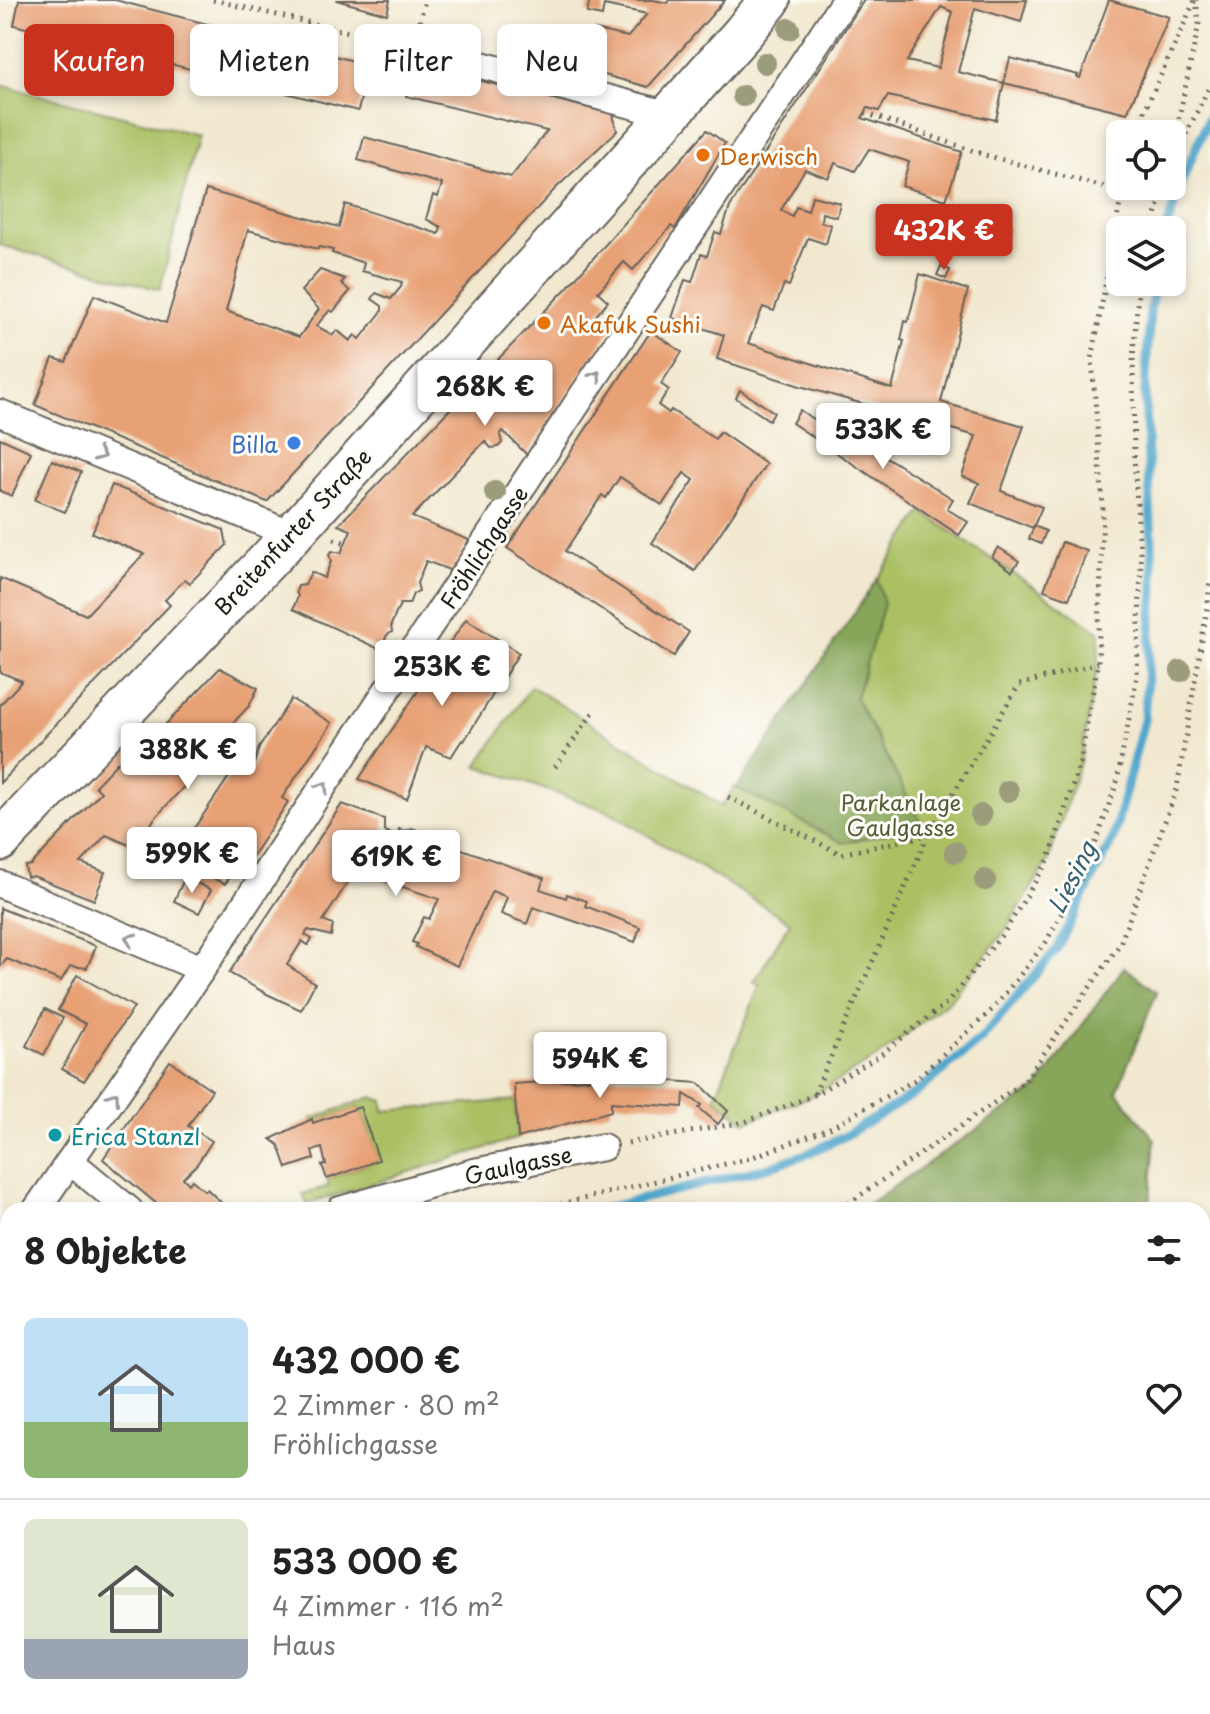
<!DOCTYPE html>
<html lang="de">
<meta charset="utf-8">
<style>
body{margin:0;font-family:"Playpen Sans",sans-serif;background:#f6f6f6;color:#222;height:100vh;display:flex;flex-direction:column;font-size:30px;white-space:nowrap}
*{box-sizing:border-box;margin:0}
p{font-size:26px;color:#767676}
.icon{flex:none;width:44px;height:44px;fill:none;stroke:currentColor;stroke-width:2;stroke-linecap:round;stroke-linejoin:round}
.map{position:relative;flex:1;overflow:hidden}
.drawer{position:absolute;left:0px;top:1202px;width:1210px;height:512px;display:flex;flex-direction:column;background:#fff;border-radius:24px 24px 0 0;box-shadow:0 4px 12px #0003}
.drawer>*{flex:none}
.hud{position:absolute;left:24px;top:24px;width:800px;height:72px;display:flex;gap:16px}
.controls{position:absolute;left:1106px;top:120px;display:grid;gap:16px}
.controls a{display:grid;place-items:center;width:80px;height:80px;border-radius:12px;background:#fff;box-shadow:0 4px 12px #0003;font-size:40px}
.price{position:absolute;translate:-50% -68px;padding:0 18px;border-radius:8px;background:#fff;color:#222;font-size:26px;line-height:52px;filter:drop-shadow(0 2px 4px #0008)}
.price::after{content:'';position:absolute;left:50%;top:48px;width:24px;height:18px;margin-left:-12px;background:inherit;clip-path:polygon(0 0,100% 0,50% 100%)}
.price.on{background:#c8321e;color:#fff}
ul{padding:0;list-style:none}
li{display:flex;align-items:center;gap:24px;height:200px;padding:0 24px}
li+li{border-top:2px solid #e0e0e0}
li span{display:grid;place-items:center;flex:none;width:224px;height:160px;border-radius:12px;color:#555}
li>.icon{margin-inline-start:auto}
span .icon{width:96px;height:96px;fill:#fffc;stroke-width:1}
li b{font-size:34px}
h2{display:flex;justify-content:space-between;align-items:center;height:96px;padding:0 24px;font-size:34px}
.pill{padding:0 28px;border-radius:12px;background:#fff;box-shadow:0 4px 12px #0003;font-size:28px;line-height:72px}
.pill.on{background:#c8321e;color:#fff}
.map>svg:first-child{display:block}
.green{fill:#aac064;stroke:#636e40;stroke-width:2}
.forest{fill:#87a65a;stroke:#52613b;stroke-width:2}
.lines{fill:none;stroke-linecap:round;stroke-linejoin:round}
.stream{stroke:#50a6cc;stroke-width:9}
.building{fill:#e8a075;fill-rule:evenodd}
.street-casing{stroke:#67635b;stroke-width:30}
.primary-casing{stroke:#67635b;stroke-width:44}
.path{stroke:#67635b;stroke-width:5;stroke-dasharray:2 6;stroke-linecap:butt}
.street{stroke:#fff;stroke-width:26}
.primary{stroke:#fff;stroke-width:40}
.tree{fill:#9b9c7c}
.oneway{stroke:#999}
.food-dot{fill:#e8710a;stroke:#fdfcf7;stroke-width:3}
.shop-dot{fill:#3f7fe0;stroke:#fdfcf7;stroke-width:3}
.culture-dot{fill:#0f9aa8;stroke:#fdfcf7;stroke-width:3}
.labels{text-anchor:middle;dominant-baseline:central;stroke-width:6;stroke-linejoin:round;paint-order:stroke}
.food-label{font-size:22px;fill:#c56008;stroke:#fdfcf7;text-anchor:start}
.shop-label{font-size:22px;fill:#366cbe;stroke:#fdfcf7;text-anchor:end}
.street-label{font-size:22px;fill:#1c1c1c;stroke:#fdfcf7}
.park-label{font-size:22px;fill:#555e39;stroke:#fdfcf7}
.culture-label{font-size:22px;fill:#0d838f;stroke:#fdfcf7;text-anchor:start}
.water-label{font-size:24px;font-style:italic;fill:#366174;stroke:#fdfcf7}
</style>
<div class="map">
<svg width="1210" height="1714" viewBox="0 0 1210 1714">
<rect width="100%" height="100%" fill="#fdfcf7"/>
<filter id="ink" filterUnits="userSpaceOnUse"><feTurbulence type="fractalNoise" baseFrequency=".0125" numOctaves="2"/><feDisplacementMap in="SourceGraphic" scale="16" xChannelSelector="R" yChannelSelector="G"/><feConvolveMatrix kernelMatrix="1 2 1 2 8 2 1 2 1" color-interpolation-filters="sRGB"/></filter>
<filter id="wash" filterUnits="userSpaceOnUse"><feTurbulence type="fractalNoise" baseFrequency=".006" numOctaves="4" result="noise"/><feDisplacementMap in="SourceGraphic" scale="32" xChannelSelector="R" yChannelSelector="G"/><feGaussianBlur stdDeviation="1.8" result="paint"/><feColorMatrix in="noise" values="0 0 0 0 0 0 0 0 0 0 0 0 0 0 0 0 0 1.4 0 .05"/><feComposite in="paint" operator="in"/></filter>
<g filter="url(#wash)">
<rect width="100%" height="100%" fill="#f1e8cf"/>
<!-- green -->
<g class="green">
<path d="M 0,85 L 198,135 L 160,290 L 0,245 Z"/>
<path d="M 922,512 L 1100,632 L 1098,663 L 1080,763 L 1049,859 L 1005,931 L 949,1001 L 879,1056 L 814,1095 L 745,1122 L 715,1098 L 760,984 L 754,982 L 790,922 L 608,811 L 477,766 L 531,686 L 722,806 L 734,787 L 738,788 Z"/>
<path d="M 372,1097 L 383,1101 L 384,1111 L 515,1100 L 518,1138 L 307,1204 L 303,1194 L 329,1186 L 327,1179 L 379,1160 L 360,1107 L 313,1123 L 312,1119 Z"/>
<path d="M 8,1297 L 8,1441 L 0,1448 L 0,1309 Z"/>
</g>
<!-- forest -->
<g class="forest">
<path d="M 877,579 L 884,604 L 856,698 L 923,826 L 843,843 L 737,788 Z"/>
<path d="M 1124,967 L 1157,992 L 1117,1091 L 1155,1140 L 1149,1210 L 853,1210 L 864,1207 L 1037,1088 Z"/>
<path d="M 1202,1257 L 1210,1259 L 1209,1335 L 1202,1332 Z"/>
</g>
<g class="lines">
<!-- stream -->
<g class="stream">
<path d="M 1166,230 L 1182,181 L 1210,115"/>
<path d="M 598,1210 L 766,1168 L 809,1153 L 845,1136 L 916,1093 L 981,1039 L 1056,950 L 1113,839 L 1144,720 L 1154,588 L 1145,392 L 1150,311 L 1155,282"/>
<path d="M 0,1477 L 8,1470"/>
</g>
</g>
<g id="blocks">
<!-- building -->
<g class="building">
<path d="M 19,0 L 115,0 L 257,37 L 315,47 L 315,51 L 369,65 L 368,69 L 377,71 L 363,90 L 358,111 L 14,25 Z"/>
<path d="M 336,0 L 390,0 L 387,14 Z"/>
<path d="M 590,0 L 653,0 L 668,3 L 670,0 L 725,0 L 648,87 L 586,70 L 595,30 L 628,37 L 647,14 L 604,5 L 602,16 L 587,13 Z"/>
<path d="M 864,0 L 1027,0 L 1021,22 L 975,8 L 958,72 L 1004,83 L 1010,58 L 1078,75 L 1077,77 L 1080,78 L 1109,0 L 1169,17 L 1127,113 L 1004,83 L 996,120 L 888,96 L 879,111 L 868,108 L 862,118 L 962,152 L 946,200 L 902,186 L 909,162 L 869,149 L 855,171 L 835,163 L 828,178 L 805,169 L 781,210 L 792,216 L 796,207 L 808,211 L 812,196 L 840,203 L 837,217 L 822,213 L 821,222 L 831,225 L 826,244 L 808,238 L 789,286 L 784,284 L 774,311 L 763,307 L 748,343 L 892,389 L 904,341 L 901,340 L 905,321 L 908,322 L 920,274 L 968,290 L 941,402 L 1024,426 L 1001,491 L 1042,507 L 1033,528 L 970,503 L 979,483 L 962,476 L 976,436 L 800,386 L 717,359 L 724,335 L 672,318 L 685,280 L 692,282 L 701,254 L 707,256 L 715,232 L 721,234 L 730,207 ZM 941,7 L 953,12 L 938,68 L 907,61 Z"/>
<path d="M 414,64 L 613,114 L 617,131 L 555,189 L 267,502 L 35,405 L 53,358 L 66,362 L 94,295 L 166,323 L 206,190 L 339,227 L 345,204 L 439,234 L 441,227 L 426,219 L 433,195 L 438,197 L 442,184 L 358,160 L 364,137 L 511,177 L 547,131 L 406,96 ZM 248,230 L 318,249 L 319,247 L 333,250 L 332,253 L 364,263 L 362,271 L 402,282 L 401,287 L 391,299 L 376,293 L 372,299 L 382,306 L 382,311 L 360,339 L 355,335 L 350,341 L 337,330 L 333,335 L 316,326 L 330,310 L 333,312 L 350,291 L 341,283 L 345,279 L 320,270 L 301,291 L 319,309 L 299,337 L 226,311 Z"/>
<path d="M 707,130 L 725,143 L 675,229 L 671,226 L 633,270 L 624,262 L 598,292 L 608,301 L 595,317 L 610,330 L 527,455 L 503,431 L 500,435 L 502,443 L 498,447 L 491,448 L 485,441 L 412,517 L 469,540 L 452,571 L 426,561 L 417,583 L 419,591 L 413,594 L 409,604 L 400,604 L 391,625 L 392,632 L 387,635 L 381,650 L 293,609 L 298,596 L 296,592 L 298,586 L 305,585 L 311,572 L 324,578 L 331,562 L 329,554 L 332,551 L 341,553 L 351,530 L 338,525 L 565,290 Z"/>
<path d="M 990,221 L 1008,228 L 1004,240 L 986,234 Z"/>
<path d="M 941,266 L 950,270 L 946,279 L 937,275 Z"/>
<path d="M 651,331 L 682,352 L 661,384 L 669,390 L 658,405 L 669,413 L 671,410 L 715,439 L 720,432 L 766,464 L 695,571 L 652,543 L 694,480 L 684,473 L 662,505 L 620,477 L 606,498 L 602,495 L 565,551 L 689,632 L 674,656 L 507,548 Z"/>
<path d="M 740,390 L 774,412 L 769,420 L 736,398 Z"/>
<path d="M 800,410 L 820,424 L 824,418 L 953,499 L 947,509 L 968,522 L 959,535 L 792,423 Z"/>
<path d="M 0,438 L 31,452 L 12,496 L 0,491 Z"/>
<path d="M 52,460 L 81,472 L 65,512 L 35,500 Z"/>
<path d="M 112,485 L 224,530 L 227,545 L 190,583 L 185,579 L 165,600 L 170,605 L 0,783 L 0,705 L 22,681 L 0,672 L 0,578 L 86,615 L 144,554 L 92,533 Z"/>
<path d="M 1034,526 L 1046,531 L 1041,544 L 1029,539 Z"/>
<path d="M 1062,542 L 1087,551 L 1069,599 L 1044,590 Z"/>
<path d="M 998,547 L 1019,561 L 1012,571 L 992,557 Z"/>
<path d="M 466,619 L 519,653 L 464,741 L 462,740 L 451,757 L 426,747 L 407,799 L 359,779 Z"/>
<path d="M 220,668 L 258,688 L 249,706 L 202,756 L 191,779 L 154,819 L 149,828 L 187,844 L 195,827 L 235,768 L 251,773 L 259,748 L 291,699 L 332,723 L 282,798 L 288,802 L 251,858 L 246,855 L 225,884 L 150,849 L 148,853 L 106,835 L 81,863 L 105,872 L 94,900 L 33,876 L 27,877 L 25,866 L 31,865 L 101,792 L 95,786 L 138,741 L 144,747 Z"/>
<path d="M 342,804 L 384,819 L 384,831 L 397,836 L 399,829 L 405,831 L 412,828 L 431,836 L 430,838 L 544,878 L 540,889 L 566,898 L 567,894 L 587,901 L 585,906 L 640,927 L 635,942 L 533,907 L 527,924 L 501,914 L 507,897 L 492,891 L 457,966 L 416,947 L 417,944 L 412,942 L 424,917 L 429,919 L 439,899 L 355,871 L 323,921 L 333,925 L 331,936 L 308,930 L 305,935 L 312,939 L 308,945 L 302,941 L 287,965 L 315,983 L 301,1010 L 267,994 L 229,973 Z"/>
<path d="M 185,877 L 211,890 L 199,913 L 174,901 Z"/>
<path d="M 0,908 L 96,946 L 87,968 L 70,966 L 61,981 L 7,959 L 0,967 Z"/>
<path d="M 77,975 L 134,1007 L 84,1081 L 62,1069 L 86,1024 L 58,1010 Z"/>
<path d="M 45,1009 L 63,1018 L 44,1055 L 26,1046 Z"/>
<path d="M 170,1061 L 212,1090 L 188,1126 L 212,1141 L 197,1164 L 183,1178 L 189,1184 L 192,1180 L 205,1191 L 207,1189 L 229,1210 L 164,1210 L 103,1159 Z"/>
<path d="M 613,1077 L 699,1083 L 728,1111 L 718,1124 L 699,1108 L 702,1105 L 684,1094 L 683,1107 L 611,1102 L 611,1111 L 518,1138 L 514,1084 Z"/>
<path d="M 360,1107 L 379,1160 L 327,1179 L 322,1165 L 326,1165 L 322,1148 L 312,1151 L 314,1159 L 287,1168 L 279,1145 L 271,1139 L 312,1119 L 313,1123 Z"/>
<path d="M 8,1577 L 8,1633 L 0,1625 L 0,1585 Z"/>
<path d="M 609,1706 L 800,1706 L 799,1714 L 607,1714 Z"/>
</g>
</g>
</g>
<g filter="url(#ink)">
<use href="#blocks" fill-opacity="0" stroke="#67635b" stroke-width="2"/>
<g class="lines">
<defs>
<g id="street">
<path d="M 413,47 L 670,115"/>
<path d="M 0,413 L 292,535"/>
<path d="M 0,884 L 202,969"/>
<path d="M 70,1161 L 129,1210"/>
<path d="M 36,1210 L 202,969 L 845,0"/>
<path d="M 340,1210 L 474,1172 L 603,1147"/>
<path d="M 0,1263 L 8,1251"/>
<path d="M 1202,1499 L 1210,1495"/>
<path d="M 131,1714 L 139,1706"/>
</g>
<path id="primary" d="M 0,841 L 292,535 L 742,34 L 770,0"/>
</defs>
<!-- street casing -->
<use href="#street" class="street-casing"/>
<!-- primary casing -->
<use href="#primary" class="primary-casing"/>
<!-- path -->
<g class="path">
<path d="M 213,0 L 387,41"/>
<path d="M 420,21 L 425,0"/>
<path d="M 865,113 L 985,155 L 1122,192"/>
<path d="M 1134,134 L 1195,0"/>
<path d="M 1172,150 L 1199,23 L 1196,0"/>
<path d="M 1172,163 L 1210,85"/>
<path d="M 1152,230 L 1164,186"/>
<path d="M 334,539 L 346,543"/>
<path d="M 555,767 L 595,710"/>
<path d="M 728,797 L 841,854 L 928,835 L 814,1095"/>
<path d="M 928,835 L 1019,685 L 1098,663"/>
<path d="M 628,1143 L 745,1122 L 814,1095 L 879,1056 L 949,1001 L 1005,931 L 1049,859 L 1080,763 L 1098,663 L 1103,506 L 1092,359 L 1123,186"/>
<path d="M 537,1210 L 750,1158 L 828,1129 L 915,1080 L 994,1008 L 1046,942 L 1088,865 L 1117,782 L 1137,676 L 1141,566 L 1134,457 L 1133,359 L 1139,282"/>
<path d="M 834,1210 L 842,1208 L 1024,1082 L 1120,944 L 1177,788 L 1208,604 L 1210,579"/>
<path d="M 0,1398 L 8,1394"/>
<path d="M 0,1458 L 8,1451"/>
<path d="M 0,1539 L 8,1530"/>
</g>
<!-- street -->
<use href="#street" class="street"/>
<!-- primary -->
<use href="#primary" class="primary"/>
</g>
<!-- trees -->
<g class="tree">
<circle cx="789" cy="29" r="11"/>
<circle cx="765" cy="63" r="11"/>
<circle cx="743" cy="96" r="11"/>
<circle cx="495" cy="492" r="11"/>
<circle cx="1181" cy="671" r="11"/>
<circle cx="1008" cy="791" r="11"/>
<circle cx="981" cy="815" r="11"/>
<circle cx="955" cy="852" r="11"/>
<circle cx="985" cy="880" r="11"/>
</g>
<!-- one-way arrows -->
<defs><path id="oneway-chevron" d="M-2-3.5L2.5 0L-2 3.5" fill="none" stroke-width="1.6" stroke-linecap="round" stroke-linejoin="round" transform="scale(2)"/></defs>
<g class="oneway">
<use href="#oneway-chevron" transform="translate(596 376) rotate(-56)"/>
<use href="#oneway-chevron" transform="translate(100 455) rotate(23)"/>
<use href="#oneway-chevron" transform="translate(323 787) rotate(-56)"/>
<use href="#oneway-chevron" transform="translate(130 939) rotate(-157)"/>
<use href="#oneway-chevron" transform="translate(114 1097) rotate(-55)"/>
</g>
</g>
<!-- markers -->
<g class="food-dot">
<circle cx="703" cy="155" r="8"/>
<circle cx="544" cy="323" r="8"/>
</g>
<circle class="shop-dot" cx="294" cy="443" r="8"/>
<circle class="culture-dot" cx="55" cy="1135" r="8"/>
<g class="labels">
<!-- food labels -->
<g class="food-label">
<text x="719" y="155">Derwisch</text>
<text x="560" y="323">Akafuk Sushi</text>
</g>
<!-- shop labels -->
<g class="shop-label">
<text x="278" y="443">Billa</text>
</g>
<!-- street labels -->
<g class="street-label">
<text transform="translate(292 531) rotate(-47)">Breitenfurter Straße</text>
<text transform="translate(483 547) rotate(-57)">Fröhlichgasse</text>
<text transform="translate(518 1164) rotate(-12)">Gaulgasse</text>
</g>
<!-- park labels -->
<g class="park-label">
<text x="901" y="801">Parkanlage<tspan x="901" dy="25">Gaulgasse</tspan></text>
</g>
<!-- culture labels -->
<g class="culture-label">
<text x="71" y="1135">Erica Stanzl</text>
</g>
<!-- water labels -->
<g class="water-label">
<text transform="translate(1071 877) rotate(-63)">Liesing</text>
</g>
</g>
</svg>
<div class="controls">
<a><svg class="icon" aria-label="locate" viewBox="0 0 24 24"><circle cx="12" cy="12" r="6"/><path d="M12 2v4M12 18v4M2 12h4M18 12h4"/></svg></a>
<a><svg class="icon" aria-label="layers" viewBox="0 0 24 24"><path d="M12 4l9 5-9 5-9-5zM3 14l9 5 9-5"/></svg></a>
</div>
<b class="price on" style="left:944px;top:272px">432K €</b>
<b class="price" style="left:485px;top:428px">268K €</b>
<b class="price" style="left:883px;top:471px">533K €</b>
<b class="price" style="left:442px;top:708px">253K €</b>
<b class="price" style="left:188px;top:791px">388K €</b>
<b class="price" style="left:192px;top:895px">599K €</b>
<b class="price" style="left:396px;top:898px">619K €</b>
<b class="price" style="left:600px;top:1100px">594K €</b>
<div class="hud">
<a class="pill on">Kaufen</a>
<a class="pill">Mieten</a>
<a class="pill">Filter</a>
<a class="pill">Neu</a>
</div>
<section class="drawer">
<h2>8 Objekte<svg class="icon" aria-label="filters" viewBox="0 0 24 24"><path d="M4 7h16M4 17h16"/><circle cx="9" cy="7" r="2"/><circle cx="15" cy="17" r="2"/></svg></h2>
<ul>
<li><span style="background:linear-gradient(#bfe0f5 65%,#8fb573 0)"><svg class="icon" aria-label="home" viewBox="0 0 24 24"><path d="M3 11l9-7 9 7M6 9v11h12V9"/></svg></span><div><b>432 000 €</b><p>2 Zimmer · 80 m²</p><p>Fröhlichgasse</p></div><svg class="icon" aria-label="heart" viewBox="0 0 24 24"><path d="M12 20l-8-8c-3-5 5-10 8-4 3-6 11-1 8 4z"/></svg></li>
<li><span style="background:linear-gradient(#dfe7d0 75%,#9aa5b1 0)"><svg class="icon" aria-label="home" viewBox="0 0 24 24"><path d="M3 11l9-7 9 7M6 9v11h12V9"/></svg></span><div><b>533 000 €</b><p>4 Zimmer · 116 m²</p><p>Haus</p></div><svg class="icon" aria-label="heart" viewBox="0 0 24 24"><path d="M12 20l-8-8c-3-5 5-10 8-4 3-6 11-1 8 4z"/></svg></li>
</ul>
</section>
</div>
